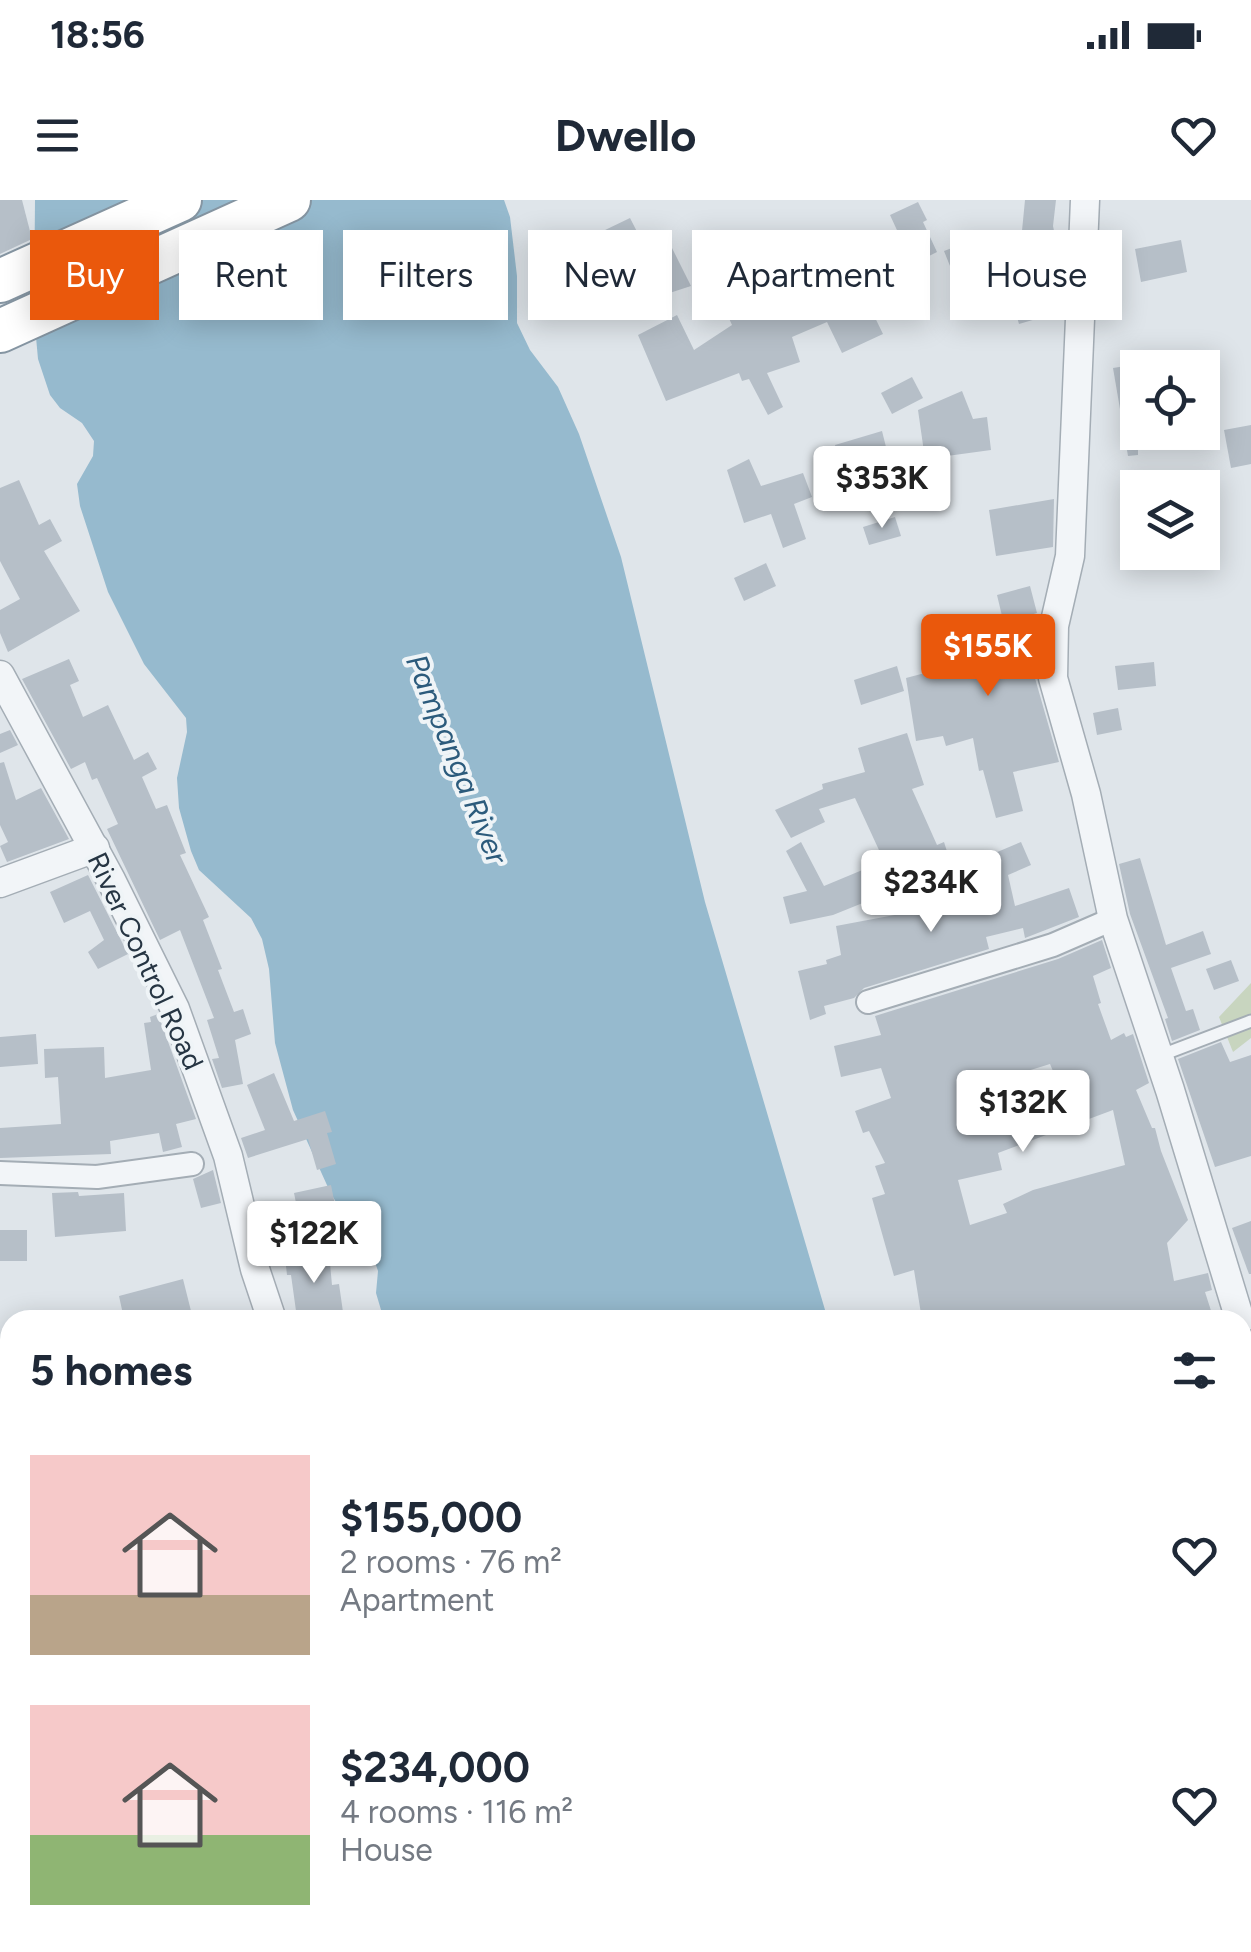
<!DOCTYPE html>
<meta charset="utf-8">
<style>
body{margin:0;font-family:Figtree,sans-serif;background:#f2f2f3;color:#1f2937;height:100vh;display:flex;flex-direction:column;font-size:38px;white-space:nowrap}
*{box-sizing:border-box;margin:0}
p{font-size:32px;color:#747a83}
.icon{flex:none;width:55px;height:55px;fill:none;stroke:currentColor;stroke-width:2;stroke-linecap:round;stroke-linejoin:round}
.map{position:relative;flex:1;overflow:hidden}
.side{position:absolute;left:0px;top:1110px;width:1252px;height:642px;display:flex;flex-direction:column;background:#fff;border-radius:30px 30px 0 0;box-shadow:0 5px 25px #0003}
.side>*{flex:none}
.guide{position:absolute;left:30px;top:30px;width:1192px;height:90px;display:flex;gap:20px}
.buttons{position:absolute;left:1120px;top:150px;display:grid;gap:20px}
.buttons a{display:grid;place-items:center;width:100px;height:100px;border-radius:0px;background:#fff;box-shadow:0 5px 25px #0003;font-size:50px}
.price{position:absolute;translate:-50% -85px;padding:0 22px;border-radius:10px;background:#fff;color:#222;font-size:32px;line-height:65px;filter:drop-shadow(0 2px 5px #0008)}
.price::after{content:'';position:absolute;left:50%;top:60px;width:30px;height:22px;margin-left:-15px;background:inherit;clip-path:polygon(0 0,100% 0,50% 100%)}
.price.active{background:#ea580c;color:#fff}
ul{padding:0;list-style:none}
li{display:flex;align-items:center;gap:30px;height:250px;padding:0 30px}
li span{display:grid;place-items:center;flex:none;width:280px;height:200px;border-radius:0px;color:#555}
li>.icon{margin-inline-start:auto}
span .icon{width:120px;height:120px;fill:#fffc;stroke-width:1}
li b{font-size:42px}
h2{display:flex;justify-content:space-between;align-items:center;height:120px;padding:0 30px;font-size:42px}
.pill{padding:0 35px;border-radius:0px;background:#fff;box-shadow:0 5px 25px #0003;font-size:35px;line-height:90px}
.pill.active{background:#ea580c;color:#fff}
.status{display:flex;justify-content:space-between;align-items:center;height:70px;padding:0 50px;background:#fff;direction:ltr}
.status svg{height:28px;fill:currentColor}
header{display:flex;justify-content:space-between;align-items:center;height:130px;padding:0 30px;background:#fff;font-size:45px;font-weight:700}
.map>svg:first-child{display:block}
.built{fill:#cdd5dc}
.green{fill:#c8d5bf}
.water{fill:#96bace}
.building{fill:#b6bfc8;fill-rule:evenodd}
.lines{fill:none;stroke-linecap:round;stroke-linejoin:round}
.service-casing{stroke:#a4adb5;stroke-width:15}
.minor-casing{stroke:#a4adb5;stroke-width:26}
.tertiary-casing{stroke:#a4adb5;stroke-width:31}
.motorway-casing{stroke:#8595a2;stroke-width:46}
.path{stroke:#bdc3c9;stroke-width:4;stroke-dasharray:8 8;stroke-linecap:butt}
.service{stroke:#f2f5f8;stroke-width:11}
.minor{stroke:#f2f5f8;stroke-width:22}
.tertiary{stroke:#f2f5f8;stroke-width:28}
.motorway{stroke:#fff;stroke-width:42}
.labels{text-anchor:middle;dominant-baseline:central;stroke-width:8;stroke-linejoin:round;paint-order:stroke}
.street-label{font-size:28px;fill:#263543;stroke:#eff4f7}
.water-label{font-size:30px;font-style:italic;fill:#2c5b7c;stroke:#eff4f7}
</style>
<div class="status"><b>18:56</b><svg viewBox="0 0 49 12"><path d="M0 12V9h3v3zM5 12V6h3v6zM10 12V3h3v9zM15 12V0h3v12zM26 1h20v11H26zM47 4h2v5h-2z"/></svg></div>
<header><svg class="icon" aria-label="menu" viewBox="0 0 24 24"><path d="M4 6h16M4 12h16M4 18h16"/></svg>Dwello<svg class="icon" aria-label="heart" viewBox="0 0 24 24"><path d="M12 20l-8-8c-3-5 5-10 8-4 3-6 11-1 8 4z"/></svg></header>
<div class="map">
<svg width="1251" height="1752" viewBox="0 0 1251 1752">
<rect width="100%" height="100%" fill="#dfe5ea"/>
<!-- built -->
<path class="built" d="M 1243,1212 L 1251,1235 L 1251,1511 L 1243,1512 Z"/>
<!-- green -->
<path class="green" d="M 1251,783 L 1251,838 L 1233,852 L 1219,817 Z"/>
<!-- water -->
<g class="water">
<path d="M 35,0 L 504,0 L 510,17 L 517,76 L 517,123 L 530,150 L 558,187 L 579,234 L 621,357 L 705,702 L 828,1120 L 384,1120 L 376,1093 L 378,1071 L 375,1062 L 354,1021 L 341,1010 L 331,994 L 293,910 L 275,843 L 269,769 L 262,739 L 251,718 L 199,670 L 191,651 L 179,608 L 177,578 L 187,532 L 186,518 L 144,464 L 108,392 L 80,306 L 77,284 L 93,256 L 94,241 L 82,223 L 60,208 L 50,195 L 38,159 L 34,115 Z"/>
<path d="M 976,1742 L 978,1752 L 615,1752 L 611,1743 Z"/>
</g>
<!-- building -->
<g class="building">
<path d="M 0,0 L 22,0 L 32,39 L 0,54 Z"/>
<path d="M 1025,0 L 1056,0 L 1053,26 L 1061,64 L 1039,69 L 1053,114 L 1019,124 L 1010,93 L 1026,88 L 1016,42 L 1021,41 Z"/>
<path d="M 918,2 L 927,20 L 923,22 L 937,52 L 907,67 L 896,44 L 902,41 L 890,15 Z"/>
<path d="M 630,18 L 650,57 L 671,46 L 691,86 L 605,114 L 587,68 L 615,53 L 603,31 Z"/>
<path d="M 984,36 L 994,61 L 954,76 L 944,51 Z"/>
<path d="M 1181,40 L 1187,72 L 1141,82 L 1135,49 Z"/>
<path d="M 769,57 L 789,103 L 865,67 L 877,92 L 865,97 L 883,134 L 842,153 L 827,122 L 792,137 L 800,162 L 767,173 L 783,207 L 768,215 L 749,179 L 742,181 L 739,173 L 666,201 L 638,135 L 677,115 L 694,150 L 732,125 L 718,94 L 726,91 L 721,79 Z"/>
<path d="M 1138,164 L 1138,255 L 1128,256 L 1113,168 Z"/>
<path d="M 912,177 L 923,198 L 892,214 L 881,193 Z"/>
<path d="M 962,191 L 973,219 L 987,217 L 991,250 L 925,259 L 918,210 Z"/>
<path d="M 1251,225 L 1251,264 L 1231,268 L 1224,230 Z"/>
<path d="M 882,231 L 887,251 L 840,264 L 835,245 Z"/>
<path d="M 749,259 L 761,286 L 803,273 L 812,297 L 794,304 L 806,339 L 783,348 L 771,314 L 744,323 L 727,270 Z"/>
<path d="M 19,280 L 39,325 L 50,319 L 62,341 L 44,351 L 80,411 L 8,452 L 0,433 L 0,410 L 20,399 L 0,361 L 0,288 Z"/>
<path d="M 1054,299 L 1053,347 L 996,356 L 989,310 Z"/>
<path d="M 895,317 L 901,336 L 869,345 L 863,327 Z"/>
<path d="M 766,363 L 776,386 L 744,401 L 734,378 Z"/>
<path d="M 1030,386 L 1037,413 L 1018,419 L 1059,562 L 1013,572 L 1023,611 L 996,618 L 983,570 L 979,571 L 973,538 L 946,546 L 943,536 L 916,541 L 906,478 L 944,468 L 935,433 L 1002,416 L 997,395 Z"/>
<path d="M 69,459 L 79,481 L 70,485 L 83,517 L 108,505 L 134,560 L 148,552 L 157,569 L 142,577 L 156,609 L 167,605 L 186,653 L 180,655 L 209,717 L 203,720 L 222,769 L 218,770 L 234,812 L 243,809 L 251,834 L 235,840 L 243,884 L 222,888 L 212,859 L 219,858 L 207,820 L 214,818 L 180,730 L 160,740 L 107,629 L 118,624 L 97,578 L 92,580 L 85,562 L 71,569 L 22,479 Z"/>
<path d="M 1154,462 L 1156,486 L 1118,490 L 1115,466 Z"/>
<path d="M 897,466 L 904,491 L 861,505 L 854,480 Z"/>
<path d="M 1118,508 L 1122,530 L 1097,535 L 1093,513 Z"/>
<path d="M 10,530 L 18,545 L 0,553 L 0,534 Z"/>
<path d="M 907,533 L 924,585 L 912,589 L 937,645 L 944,642 L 952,667 L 833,715 L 790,724 L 783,697 L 807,691 L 786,651 L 801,642 L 824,686 L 884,661 L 855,598 L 819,609 L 825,622 L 791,638 L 775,610 L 823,589 L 822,584 L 865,572 L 858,548 Z"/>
<path d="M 4,562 L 16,600 L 41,588 L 69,639 L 7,662 L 0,646 L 8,642 L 0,625 L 0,563 Z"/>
<path d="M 1021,642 L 1031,665 L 1008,675 L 1015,706 L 1069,688 L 1079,717 L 1025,738 L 1023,728 L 986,737 L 989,749 L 864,788 L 854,798 L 824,806 L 826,814 L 810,820 L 798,771 L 827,764 L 826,760 L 841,755 L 836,726 L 937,707 L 938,714 L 992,699 L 976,661 Z"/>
<path d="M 1140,658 L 1166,745 L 1203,731 L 1211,754 L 1171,768 L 1186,811 L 1193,809 L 1200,830 L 1172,841 L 1165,819 L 1168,818 L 1130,714 L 1119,664 Z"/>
<path d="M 88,675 L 128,754 L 98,769 L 88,752 L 104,740 L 90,711 L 64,723 L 50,692 Z"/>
<path d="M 1102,740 L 1111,768 L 1093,776 L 1101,803 L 1098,804 L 1111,840 L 1124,833 L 1126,837 L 1133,834 L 1149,883 L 1136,890 L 1152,928 L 1155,928 L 1161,951 L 1188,1020 L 1167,1043 L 1174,1081 L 1208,1073 L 1212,1090 L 1205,1092 L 1214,1120 L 953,1120 L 952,1116 L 922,1120 L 914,1070 L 894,1076 L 872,998 L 885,994 L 875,966 L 885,963 L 869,931 L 863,933 L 855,911 L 891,898 L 881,868 L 841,877 L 834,846 L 881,835 L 875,816 L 1058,759 ZM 1050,864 L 1066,902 L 1009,921 L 995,881 ZM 1113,910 L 1125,965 L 1033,990 L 1003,1004 L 1007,1013 L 970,1025 L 958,980 L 1002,970 L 998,953 Z"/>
<path d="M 1231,760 L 1239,781 L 1214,790 L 1206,769 Z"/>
<path d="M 158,814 L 196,919 L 176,924 L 182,947 L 163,952 L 159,933 L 110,941 L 111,954 L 0,958 L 0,928 L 61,924 L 58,877 L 45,878 L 44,849 L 104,847 L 105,878 L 151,870 L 144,823 L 151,822 L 150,817 Z"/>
<path d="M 36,834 L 38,864 L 0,867 L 0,837 Z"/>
<path d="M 1221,842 L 1230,862 L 1251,855 L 1251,956 L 1215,967 L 1178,859 Z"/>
<path d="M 274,873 L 294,921 L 325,911 L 332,932 L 327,933 L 336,964 L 317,970 L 308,939 L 248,958 L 241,938 L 265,930 L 247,885 Z"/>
<path d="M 213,970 L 221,1003 L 201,1008 L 193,979 Z"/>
<path d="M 331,985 L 335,1005 L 298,1013 L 294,993 Z"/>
<path d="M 78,992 L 79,996 L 124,993 L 126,1031 L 55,1037 L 52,993 Z"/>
<path d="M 292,1005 L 294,1021 L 276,1024 L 274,1007 Z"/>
<path d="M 1251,1021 L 1251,1074 L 1249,1074 L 1232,1028 Z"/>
<rect x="0" y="1030" width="27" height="31"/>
<path d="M 329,1053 L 332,1085 L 339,1084 L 343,1112 L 297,1118 L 291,1075 L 287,1075 L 285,1057 Z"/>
<path d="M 183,1079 L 191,1111 L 158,1120 L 146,1120 L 145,1114 L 124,1119 L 119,1096 Z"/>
</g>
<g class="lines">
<defs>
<path id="service" d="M 1159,856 L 1251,821"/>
<g id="minor">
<path d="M 868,802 L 1053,745 L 1113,719"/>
<path d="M 0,973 L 97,977 L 192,964"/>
<path d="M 0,1595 L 10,1595"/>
<path d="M 1242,1678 L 1251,1675"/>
<path d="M 1054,1752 L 1054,1742"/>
</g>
<g id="tertiary">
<path d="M 1085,0 L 1070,356 L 1054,426 L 1053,478 L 1086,594 L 1113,719 L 1170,890 L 1240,1120"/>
<path d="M 0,475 L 111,680 L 175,809 L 228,956 L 255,1069 L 272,1120"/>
<path d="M 0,683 L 95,648"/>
<path d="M 310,1752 L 313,1742"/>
</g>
<g id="motorway">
<path d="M 0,81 L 180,0"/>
<path d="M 0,131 L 289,0"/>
</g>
</defs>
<!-- service casing -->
<use href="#service" class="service-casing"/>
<!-- minor casing -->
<use href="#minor" class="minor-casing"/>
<!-- tertiary casing -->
<use href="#tertiary" class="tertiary-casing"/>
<!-- motorway casing -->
<use href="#motorway" class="motorway-casing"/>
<!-- path -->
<path class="path" d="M 1242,1341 L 1250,1364"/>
<!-- service -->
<use href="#service" class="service"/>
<!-- minor -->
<use href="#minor" class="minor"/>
<!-- tertiary -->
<use href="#tertiary" class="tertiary"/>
<!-- motorway -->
<use href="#motorway" class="motorway"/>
</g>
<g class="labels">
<!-- street labels -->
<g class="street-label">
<text transform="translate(146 761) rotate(65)">River Control Road</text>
</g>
<!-- water labels -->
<g class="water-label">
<text transform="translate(457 559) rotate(68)">Pampanga River</text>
</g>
</g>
</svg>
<div class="buttons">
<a><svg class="icon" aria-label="locate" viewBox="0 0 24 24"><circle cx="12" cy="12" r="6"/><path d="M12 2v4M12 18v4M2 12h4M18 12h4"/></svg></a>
<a><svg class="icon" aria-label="layers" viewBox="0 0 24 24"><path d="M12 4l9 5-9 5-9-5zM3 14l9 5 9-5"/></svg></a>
</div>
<b class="price" style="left:882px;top:331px">$353K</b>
<b class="price active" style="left:988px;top:499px">$155K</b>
<b class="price" style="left:931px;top:735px">$234K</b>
<b class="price" style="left:1023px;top:955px">$132K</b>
<b class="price" style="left:314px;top:1086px">$122K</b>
<div class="guide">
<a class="pill active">Buy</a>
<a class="pill">Rent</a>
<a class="pill">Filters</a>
<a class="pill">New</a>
<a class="pill">Apartment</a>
<a class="pill">House</a>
</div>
<section class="side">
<h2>5 homes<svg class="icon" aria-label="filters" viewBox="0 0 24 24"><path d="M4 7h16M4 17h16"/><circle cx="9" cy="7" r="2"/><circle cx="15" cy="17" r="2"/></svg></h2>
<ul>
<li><span style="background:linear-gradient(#f6c9c9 70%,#b9a48a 0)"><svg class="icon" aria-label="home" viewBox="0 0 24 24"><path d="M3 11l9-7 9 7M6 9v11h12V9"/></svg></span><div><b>$155,000</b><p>2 rooms · 76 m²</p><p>Apartment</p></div><svg class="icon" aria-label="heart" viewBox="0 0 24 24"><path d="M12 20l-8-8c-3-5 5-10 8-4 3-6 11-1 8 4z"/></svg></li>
<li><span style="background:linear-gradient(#f6c9c9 65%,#8fb573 0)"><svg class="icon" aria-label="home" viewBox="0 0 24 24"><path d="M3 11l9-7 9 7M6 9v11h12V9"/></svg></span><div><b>$234,000</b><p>4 rooms · 116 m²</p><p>House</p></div><svg class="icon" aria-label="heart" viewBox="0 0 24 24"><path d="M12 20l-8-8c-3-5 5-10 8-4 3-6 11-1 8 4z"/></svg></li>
</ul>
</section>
</div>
